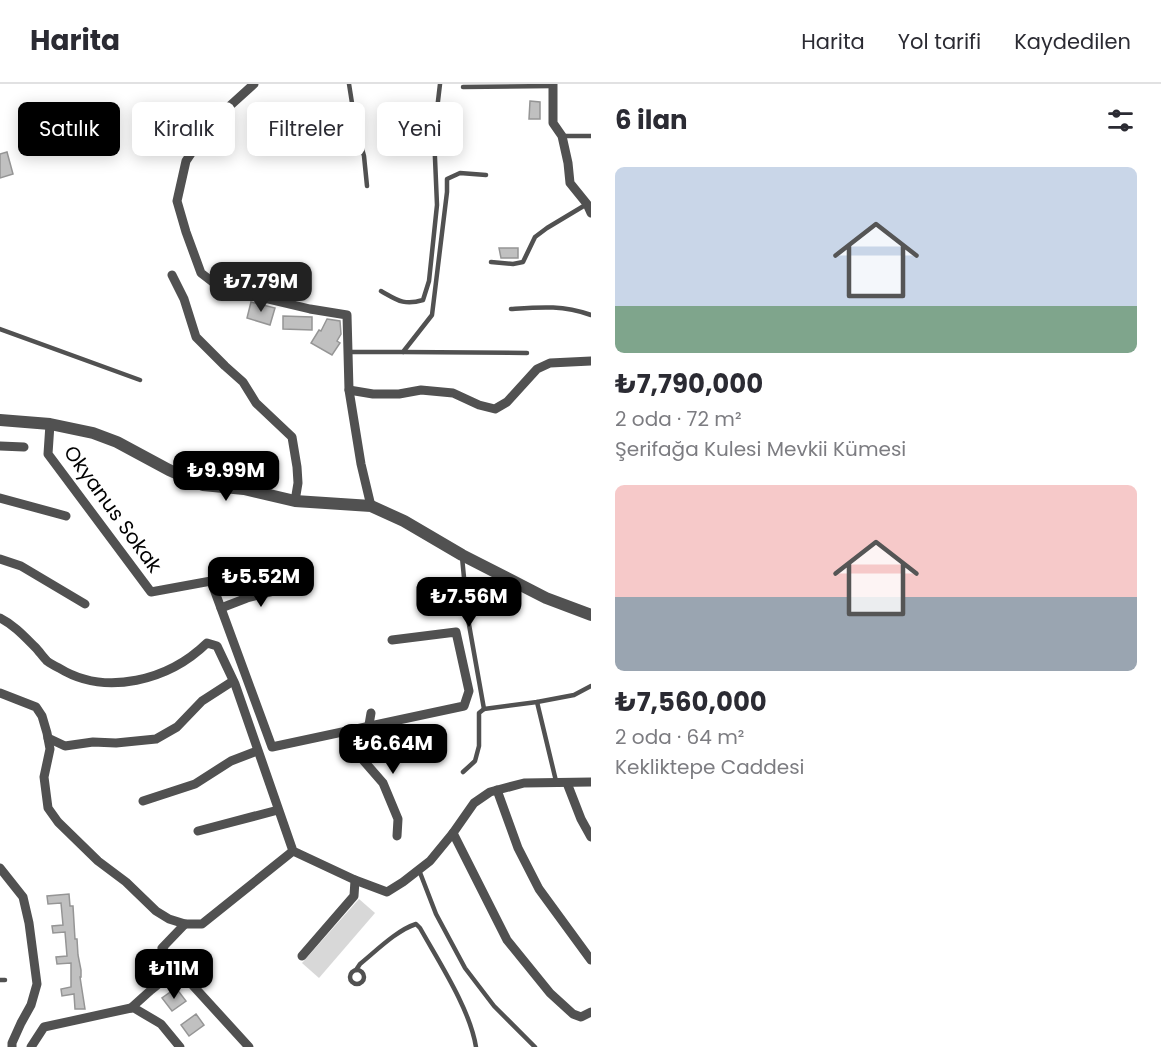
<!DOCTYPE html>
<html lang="tr">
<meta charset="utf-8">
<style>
body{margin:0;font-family:Poppins,sans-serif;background:#f2f2f3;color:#2b2b33;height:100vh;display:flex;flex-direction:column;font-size:22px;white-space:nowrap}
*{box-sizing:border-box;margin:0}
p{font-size:20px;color:#7c7c81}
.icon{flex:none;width:33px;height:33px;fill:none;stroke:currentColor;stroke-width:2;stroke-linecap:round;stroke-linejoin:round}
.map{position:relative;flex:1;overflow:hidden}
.panel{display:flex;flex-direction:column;background:#fff;width:570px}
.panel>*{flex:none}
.hud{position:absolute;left:18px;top:18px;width:483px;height:54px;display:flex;gap:12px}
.price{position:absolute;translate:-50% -51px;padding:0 14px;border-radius:12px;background:#000;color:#fff;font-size:20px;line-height:39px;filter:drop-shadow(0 2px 3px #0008)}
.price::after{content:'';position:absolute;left:50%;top:36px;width:18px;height:14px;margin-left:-9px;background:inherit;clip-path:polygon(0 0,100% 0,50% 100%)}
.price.selected{background:#222;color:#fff}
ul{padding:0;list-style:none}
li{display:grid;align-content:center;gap:12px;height:318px;padding:0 24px}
li span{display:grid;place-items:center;height:186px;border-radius:9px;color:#555}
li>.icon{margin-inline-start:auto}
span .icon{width:108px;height:108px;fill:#fffc;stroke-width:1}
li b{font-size:26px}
h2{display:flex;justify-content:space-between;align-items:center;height:72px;padding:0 24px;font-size:26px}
.pill{padding:0 21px;border-radius:9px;background:#fff;box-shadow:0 3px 15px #0003;font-size:21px;line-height:54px}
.pill.selected{background:#000;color:#fff}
header{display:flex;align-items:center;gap:36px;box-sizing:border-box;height:84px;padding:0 30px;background:#fff;border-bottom:2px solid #e1e1e2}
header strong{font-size:28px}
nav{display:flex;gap:33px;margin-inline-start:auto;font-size:21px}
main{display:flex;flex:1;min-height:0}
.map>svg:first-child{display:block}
.green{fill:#d8d8d8}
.building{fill:#c0c0c0;stroke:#959595;stroke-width:1.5}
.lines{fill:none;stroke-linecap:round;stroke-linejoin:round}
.service{stroke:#515151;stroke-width:4.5}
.minor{stroke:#515151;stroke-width:9}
.tertiary{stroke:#515151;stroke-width:12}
.labels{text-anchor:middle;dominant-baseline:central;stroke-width:4.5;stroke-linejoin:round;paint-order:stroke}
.street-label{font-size:20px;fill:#000;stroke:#fff}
</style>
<header>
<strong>Harita</strong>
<nav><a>Harita</a><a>Yol tarifi</a><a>Kaydedilen</a></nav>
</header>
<main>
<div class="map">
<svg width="591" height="963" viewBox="0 0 591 963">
<rect width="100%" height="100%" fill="#fff"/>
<!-- green -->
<path class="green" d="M 359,815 L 375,829 L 319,894 L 302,879 Z"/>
<!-- building -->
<g class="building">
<path d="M 530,17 L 540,18 L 540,35 L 529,35 Z"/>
<path d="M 7,68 L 13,90 L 0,94 L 0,70 Z"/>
<path d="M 499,164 L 518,164 L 518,174 L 501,174 Z"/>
<path d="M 251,218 L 275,224 L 270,241 L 247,234 Z"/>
<path d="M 283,232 L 312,233 L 312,246 L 283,245 Z"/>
<path d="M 327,235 L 340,237 L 341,250 L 337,257 L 340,259 L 332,271 L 311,259 L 319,246 L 321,247 Z"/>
<path d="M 69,810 L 70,822 L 73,822 L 75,855 L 77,855 L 78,871 L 81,886 L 81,893 L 80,893 L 85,925 L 75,925 L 74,910 L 62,912 L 61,905 L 71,903 L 71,879 L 57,880 L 56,873 L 67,872 L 65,848 L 53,849 L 52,842 L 63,841 L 61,819 L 48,820 L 47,812 Z"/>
<path d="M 176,904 L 186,917 L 172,927 L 162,914 Z"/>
<path d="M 196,930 L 204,941 L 189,952 L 181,941 Z"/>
</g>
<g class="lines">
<!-- service -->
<g class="service">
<path d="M 349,0 L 355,38 L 364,72 L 367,102"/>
<path d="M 463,3 L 553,2"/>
<path d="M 562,52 L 591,52"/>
<path d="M 491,178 L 513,180 L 523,178 L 535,153 L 547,144 L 587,120"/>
<path d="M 381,207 C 397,216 404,222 423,216 L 429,197 L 437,121 L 434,51 L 440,0"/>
<path d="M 511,225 C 541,223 562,221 591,231"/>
<path d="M 0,245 L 140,296"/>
<path d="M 348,268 L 403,268 L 432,231 L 447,108 L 447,95 L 460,89 L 486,91"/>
<path d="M 403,268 L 527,269"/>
<path d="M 462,473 L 468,535 L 484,625 L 537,618 L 574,611 L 591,602"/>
<path d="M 537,618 L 556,697"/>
<path d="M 463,688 L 475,677 L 479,662 L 479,629 L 484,625"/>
<path d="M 419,786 L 436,830 L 465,884 L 494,922 L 535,963"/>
<circle cx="357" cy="893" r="7"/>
<path d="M 356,886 L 360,880 C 376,867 397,846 416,840 L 420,844 C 439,878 470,925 476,963"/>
<path d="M 0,896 L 5,896"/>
</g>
<!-- minor -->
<g class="minor">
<path d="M 254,0 L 212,38 L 186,77 L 177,117 L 186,148 L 201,189 L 214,199 L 227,205 L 310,225 L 347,231 L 349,306 L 361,380 L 371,422"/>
<path d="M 553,0 L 553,39 L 562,52 L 568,79 L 570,99 L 587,120 L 591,129"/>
<path d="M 172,191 L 184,215 L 196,253 L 225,282 L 243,298 L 256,319 L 292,353 L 297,383 L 298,399 L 295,417"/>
<path d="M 349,306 L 373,310 L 399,310 L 421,306 L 453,309 L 479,321 L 495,325 L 507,318 L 537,285 L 550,279 L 591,277"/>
<path d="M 50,340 L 48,370 L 151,508 L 211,497 L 272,663 L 464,622 L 469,607 L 456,548 L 392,556"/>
<path d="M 0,362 L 24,363"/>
<path d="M 0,414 L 66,432"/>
<path d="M 0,475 L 21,482 L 85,520"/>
<path d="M 221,524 L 247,514 L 294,502"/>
<path d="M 0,534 C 14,541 24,552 35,563 C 39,567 43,573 47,577 C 51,580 55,582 59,584 C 106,613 169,596 207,559 L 217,562 L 235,600 L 293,767 L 355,796 L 354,812 L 302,872"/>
<path d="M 0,609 L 36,623 L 42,632 L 47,649 L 50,665 L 44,693 L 48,724 L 58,738 L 98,777 L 126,798 L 156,827 L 169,835 L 185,840 L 202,840 L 293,767"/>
<path d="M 371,629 L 363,676 L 383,699 L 398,735 L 397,752"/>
<path d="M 48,654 L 65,662 L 93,658 L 116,659 L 156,655 L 177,643 L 202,617 L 233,597"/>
<path d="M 567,699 L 581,735 L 591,753"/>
<path d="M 497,706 L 518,764 L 539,805 L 591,876"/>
<path d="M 143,717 L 195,700 L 231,677 L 257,667"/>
<path d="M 198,747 L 278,726"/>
<path d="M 453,749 L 507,856 L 550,909 L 573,930 L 581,933 L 591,928"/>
<path d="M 0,784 L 23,813 L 29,839 L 37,900 L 31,921 L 21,939 L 12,959 L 12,963"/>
<path d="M 355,796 L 387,808 L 403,798 L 430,777 L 453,749 L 474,719 L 490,708 L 524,699 L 591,698"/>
<path d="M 185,840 L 162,864 L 176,883 L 249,963"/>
<path d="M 131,924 L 134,924 L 161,940 L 180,963"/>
<path d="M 31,963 L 44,943 L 131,924 L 151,906 L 172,889 L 176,883"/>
</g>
<!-- tertiary -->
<path class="tertiary" d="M 0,336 L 50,340 L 93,349 L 117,358 L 169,386 L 203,401 L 244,405 L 295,417 L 371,422 L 404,437 L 462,471 L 546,514 L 591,531"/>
</g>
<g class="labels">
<!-- street labels -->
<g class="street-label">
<text transform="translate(113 425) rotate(54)">Okyanus Sokak</text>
</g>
</g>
</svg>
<b class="price selected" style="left:261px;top:229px">₺7.79M</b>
<b class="price" style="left:226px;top:418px">₺9.99M</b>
<b class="price" style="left:261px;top:524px">₺5.52M</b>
<b class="price" style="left:469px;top:544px">₺7.56M</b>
<b class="price" style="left:393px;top:691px">₺6.64M</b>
<b class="price" style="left:174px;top:916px">₺11M</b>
<div class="hud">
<a class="pill selected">Satılık</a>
<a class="pill">Kiralık</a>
<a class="pill">Filtreler</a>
<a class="pill">Yeni</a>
</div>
</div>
<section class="panel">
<h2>6 ilan<svg class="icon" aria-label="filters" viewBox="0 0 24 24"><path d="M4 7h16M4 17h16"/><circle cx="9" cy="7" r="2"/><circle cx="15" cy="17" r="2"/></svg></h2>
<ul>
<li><span style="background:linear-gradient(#c9d6e8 75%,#7fa58c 0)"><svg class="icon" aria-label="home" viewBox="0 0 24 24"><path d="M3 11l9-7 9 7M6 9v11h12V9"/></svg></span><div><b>₺7,790,000</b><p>2 oda · 72 m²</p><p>Şerifağa Kulesi Mevkii Kümesi</p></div></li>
<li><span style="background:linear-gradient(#f6c9c9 60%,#9aa5b1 0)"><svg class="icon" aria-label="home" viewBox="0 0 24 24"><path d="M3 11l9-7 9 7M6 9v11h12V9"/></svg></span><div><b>₺7,560,000</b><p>2 oda · 64 m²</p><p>Kekliktepe Caddesi</p></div></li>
</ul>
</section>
</main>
